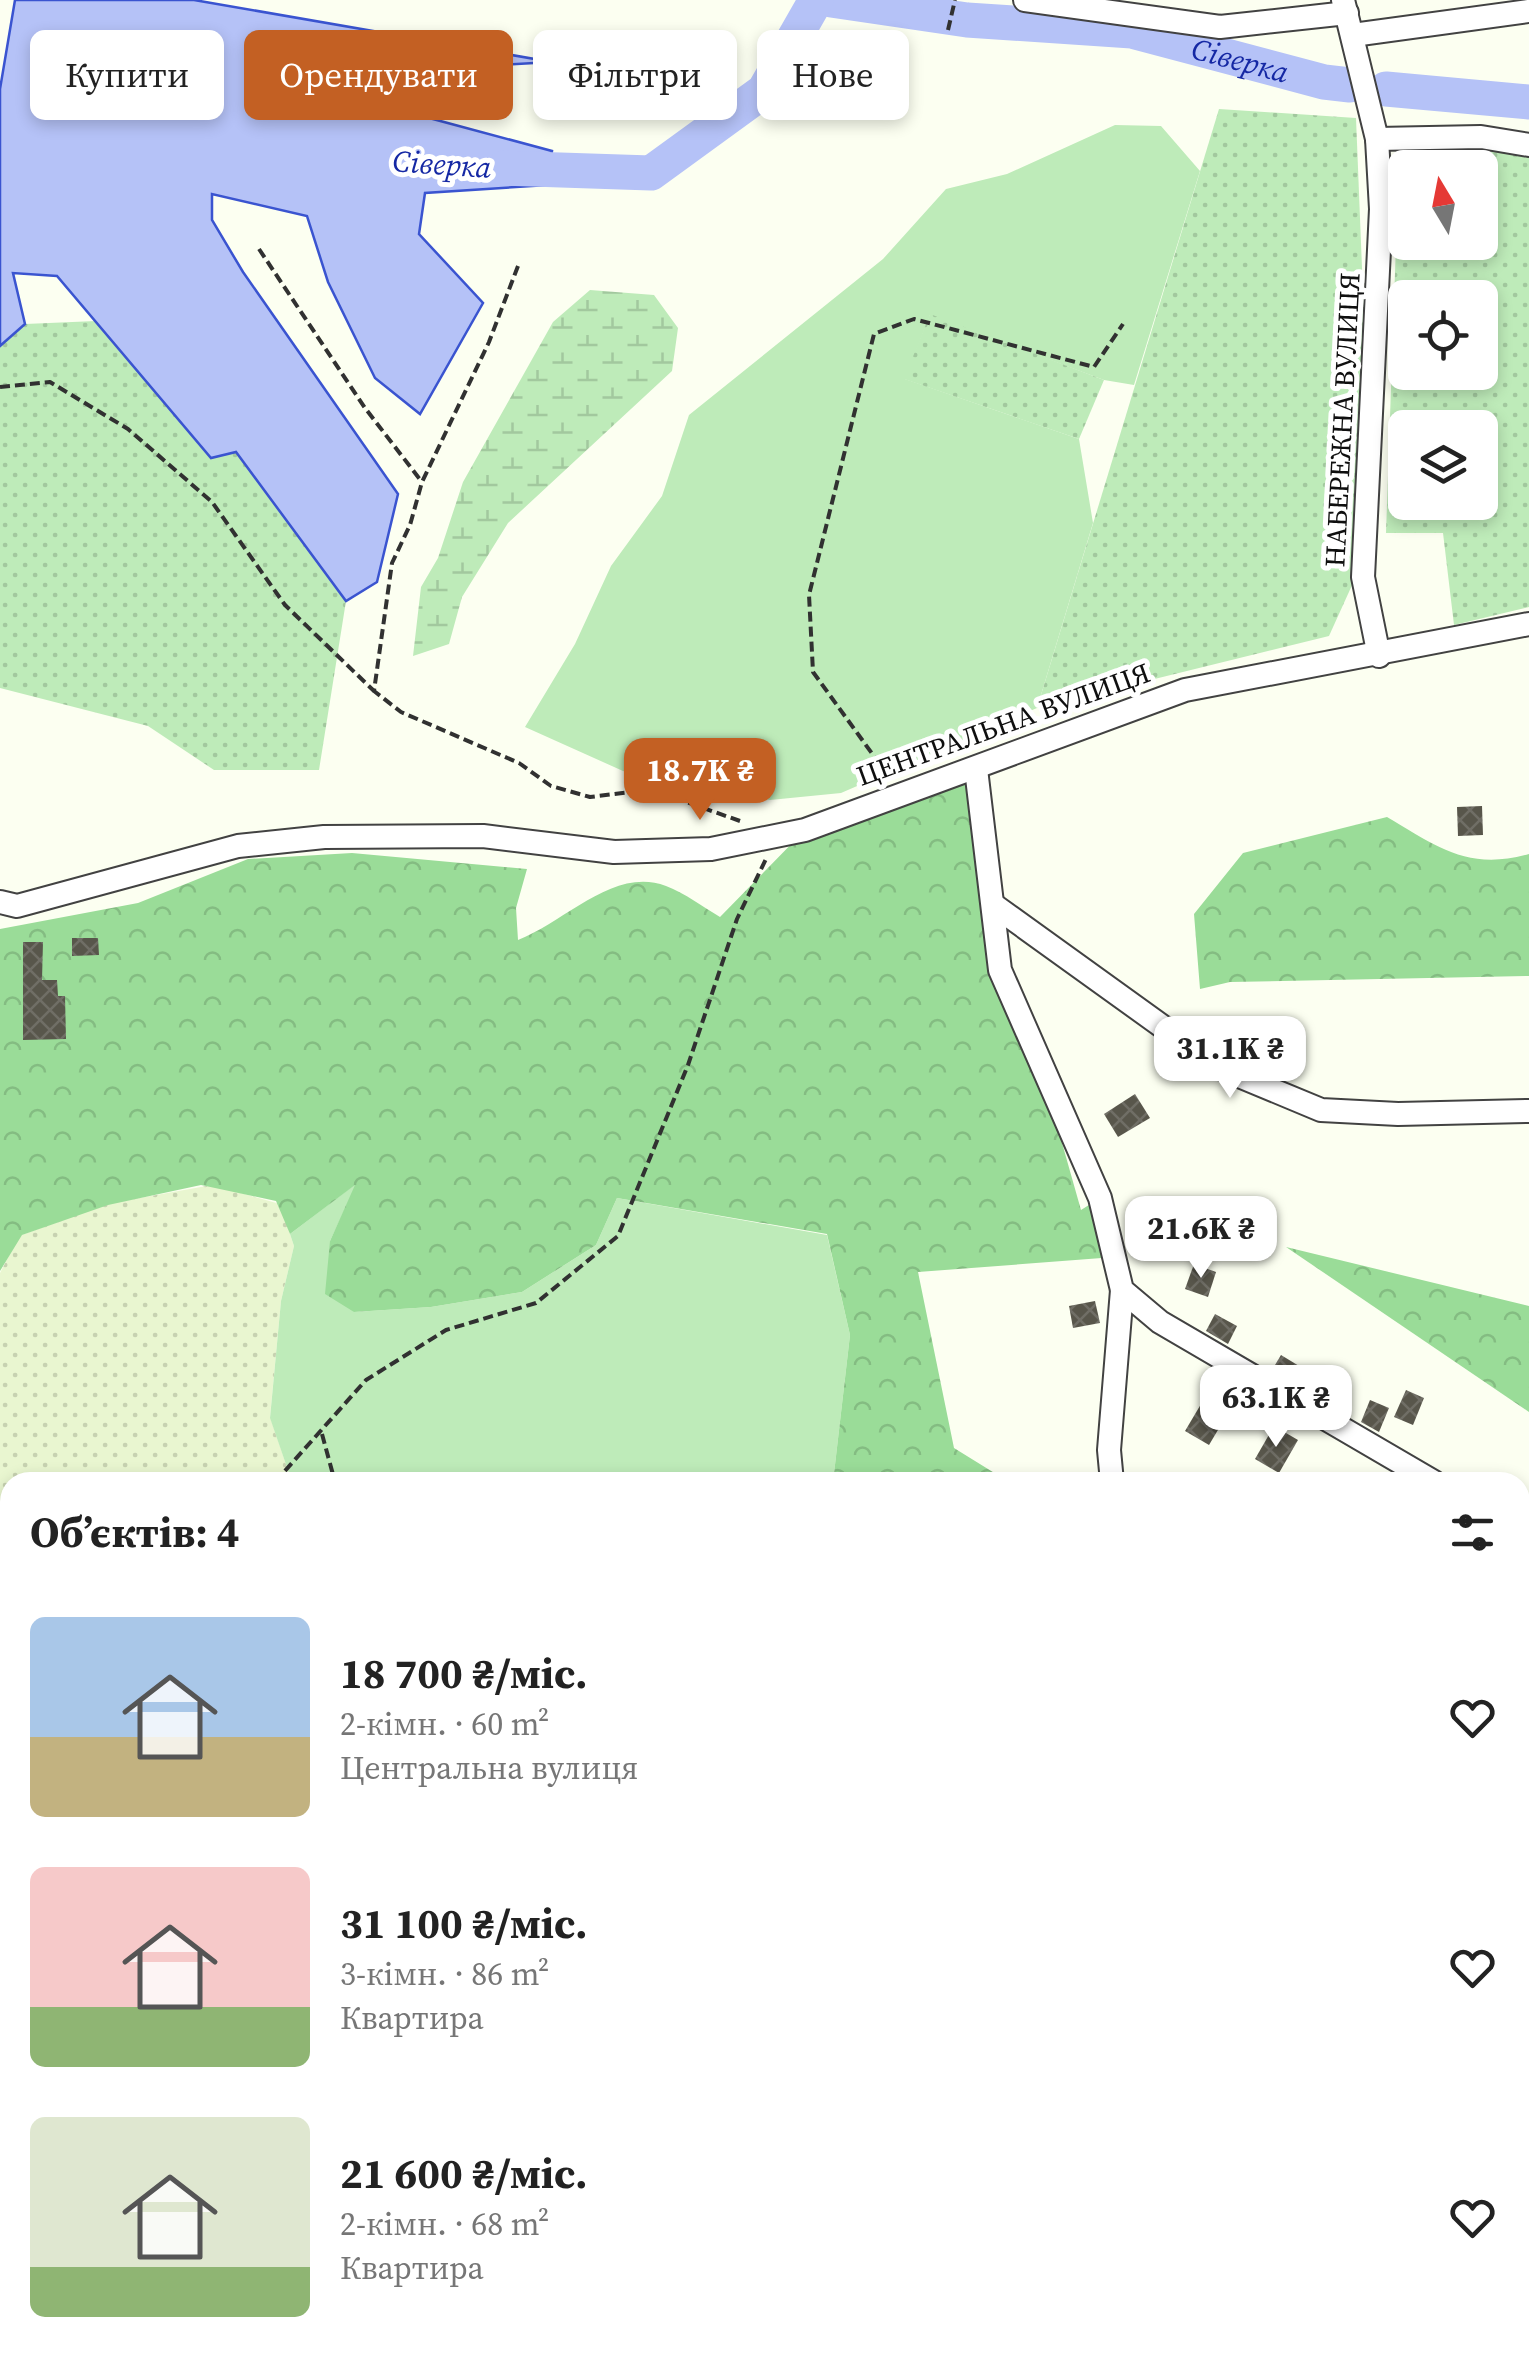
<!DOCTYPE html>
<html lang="uk">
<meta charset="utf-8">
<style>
body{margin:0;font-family:"Source Serif 4",serif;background:#f6f6f6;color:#222;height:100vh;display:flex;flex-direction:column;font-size:38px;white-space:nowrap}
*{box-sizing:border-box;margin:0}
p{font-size:32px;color:#767676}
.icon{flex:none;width:55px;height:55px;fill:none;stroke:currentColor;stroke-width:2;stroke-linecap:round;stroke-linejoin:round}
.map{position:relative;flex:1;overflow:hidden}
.details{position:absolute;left:0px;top:1472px;width:1530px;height:892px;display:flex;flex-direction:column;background:#fff;border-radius:30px 30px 0 0;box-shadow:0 5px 15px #0003}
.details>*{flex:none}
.hud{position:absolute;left:30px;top:30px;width:1000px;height:90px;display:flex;gap:20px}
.needle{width:65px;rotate:350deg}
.fabs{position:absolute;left:1388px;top:150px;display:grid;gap:20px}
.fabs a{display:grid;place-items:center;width:110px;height:110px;border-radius:15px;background:#fff;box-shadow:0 5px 15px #0003;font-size:50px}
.price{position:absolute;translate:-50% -85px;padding:0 22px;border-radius:20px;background:#fff;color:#222;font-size:32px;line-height:65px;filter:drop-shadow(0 2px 5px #0008)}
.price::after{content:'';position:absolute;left:50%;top:60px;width:30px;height:22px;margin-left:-15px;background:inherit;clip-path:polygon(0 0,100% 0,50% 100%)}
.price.current{background:#c36023;color:#fff}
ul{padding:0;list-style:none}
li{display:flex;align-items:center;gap:30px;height:250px;padding:0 30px}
li span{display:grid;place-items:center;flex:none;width:280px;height:200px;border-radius:15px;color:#555}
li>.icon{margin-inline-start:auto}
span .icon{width:120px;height:120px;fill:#fffc;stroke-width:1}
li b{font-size:42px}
h2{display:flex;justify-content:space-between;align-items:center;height:120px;padding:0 30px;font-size:42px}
.tag{padding:0 35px;border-radius:15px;background:#fff;box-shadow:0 5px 15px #0003;font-size:35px;line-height:90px}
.tag.current{background:#c36023;color:#fff}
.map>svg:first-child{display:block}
.farmland{fill:url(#farmland-dots)}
.grass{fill:#beebb9}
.forest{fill:url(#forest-crowns)}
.wetland{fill:url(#wetland-marsh)}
.garden{fill:url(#garden-dots);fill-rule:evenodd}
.water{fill:#b5c2f7;stroke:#3a54d0;stroke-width:2.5}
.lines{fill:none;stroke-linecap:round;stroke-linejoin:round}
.river{stroke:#b5c2f7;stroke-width:35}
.building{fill:url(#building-cross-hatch)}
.minor-casing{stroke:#424242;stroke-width:26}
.path{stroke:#313131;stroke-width:4;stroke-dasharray:10 5;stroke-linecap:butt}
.minor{stroke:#fff;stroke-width:22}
.labels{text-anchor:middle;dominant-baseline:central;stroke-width:10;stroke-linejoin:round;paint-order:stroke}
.street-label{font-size:28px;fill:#0f0f0f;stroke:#fff}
.water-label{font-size:30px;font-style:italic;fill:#1528a4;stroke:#fff}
</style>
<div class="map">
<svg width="1529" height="2364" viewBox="0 0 1529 2364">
<defs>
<pattern id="farmland-dots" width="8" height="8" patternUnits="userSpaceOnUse" patternTransform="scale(2.5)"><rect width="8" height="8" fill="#e9f6d0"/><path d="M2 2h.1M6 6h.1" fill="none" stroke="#c7d2b1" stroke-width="1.8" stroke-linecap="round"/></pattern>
<pattern id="forest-crowns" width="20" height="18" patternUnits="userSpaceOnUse" patternTransform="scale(2.5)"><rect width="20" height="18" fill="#9adc98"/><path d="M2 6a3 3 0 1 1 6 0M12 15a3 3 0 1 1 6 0" fill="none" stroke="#84bc82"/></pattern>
<pattern id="wetland-marsh" width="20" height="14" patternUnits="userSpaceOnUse" patternTransform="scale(2.5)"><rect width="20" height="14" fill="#beebb9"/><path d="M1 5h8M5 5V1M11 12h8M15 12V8" fill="none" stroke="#a2c89e"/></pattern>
<pattern id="garden-dots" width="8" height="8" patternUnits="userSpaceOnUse" patternTransform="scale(2.5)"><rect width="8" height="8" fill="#beebb9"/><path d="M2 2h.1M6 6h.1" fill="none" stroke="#a2c89e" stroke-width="1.8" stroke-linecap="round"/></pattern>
<pattern id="building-cross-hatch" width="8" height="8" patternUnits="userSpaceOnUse" patternTransform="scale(2.5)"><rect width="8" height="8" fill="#58564b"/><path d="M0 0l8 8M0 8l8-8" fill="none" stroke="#706e66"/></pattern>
</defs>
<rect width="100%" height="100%" fill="#fcfff1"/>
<!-- farmland -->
<g class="farmland">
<path d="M 212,1185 L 280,1204 L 294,1246 L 281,1301 L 270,1417 L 292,1482 L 10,1482 L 10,2071 L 0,2082 L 0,1273 L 19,1236 L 106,1204 Z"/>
<path d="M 816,2355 L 1063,2355 L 1058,2364 L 810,2364 Z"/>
</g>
<!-- grass -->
<g class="grass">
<path d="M 1115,125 L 1161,126 L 1200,171 L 1134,385 L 1104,380 L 930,315 L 905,379 L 1079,439 L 1093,523 L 1037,708 L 841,793 L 770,800 L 623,771 L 525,727 L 575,644 L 611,566 L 662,496 L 689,415 L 883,259 L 946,189 L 1007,174 Z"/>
<path d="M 357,1183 L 330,1241 L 354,1312 L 431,1307 L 522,1292 L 596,1245 L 617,1198 L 827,1235 L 850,1335 L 833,1482 L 292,1482 L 270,1418 L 281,1301 L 294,1246 L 290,1234 Z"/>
<path d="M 347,2355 L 816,2355 L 810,2364 L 348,2364 Z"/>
</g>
<!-- forest -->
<g class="forest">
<path d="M 976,769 L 995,906 L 1081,1210 L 1100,1198 L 1115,1257 L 918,1272 L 954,1448 L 1009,1482 L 833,1482 L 850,1335 L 827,1234 L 617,1198 L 596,1245 L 522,1292 L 431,1307 L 354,1312 L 325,1294 L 330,1241 L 355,1185 L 290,1234 L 276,1201 L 201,1185 L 108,1205 L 22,1235 L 0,1271 L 0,929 L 138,903 L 248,859 L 352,853 L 527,869 L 516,908 L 518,940 C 565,922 614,866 666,886 C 685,893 703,907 720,917 L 805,830 Z"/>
<path d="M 1387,817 C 1438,847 1468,871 1529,854 L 1529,976 L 1230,982 L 1200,989 L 1194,914 L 1243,853 Z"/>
<path d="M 1286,1247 L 1529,1306 L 1529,1412 Z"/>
<path d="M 1520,1912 L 1529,1914 L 1529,2207 L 1520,2221 Z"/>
<path d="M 10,2075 L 10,2355 L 347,2355 L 348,2364 L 0,2364 L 0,2083 Z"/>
<path d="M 1063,2355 L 1481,2355 L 1483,2364 L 1058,2364 Z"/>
</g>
<!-- wetland -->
<path class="wetland" d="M 590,290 L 654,295 L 678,328 L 672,371 L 508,523 L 462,597 L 449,644 L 413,656 L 421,587 L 438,558 L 463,482 L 553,322 Z"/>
<!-- garden -->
<g class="garden">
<path d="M 1219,109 L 1356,118 L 1366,368 L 1353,583 L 1329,636 L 1037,708 Z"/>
<path d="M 1529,150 L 1529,607 L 1454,625 L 1443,533 L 1386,533 L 1399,157 ZM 1405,168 L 1480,168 L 1480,242 L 1405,242 ZM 1405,298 L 1480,298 L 1480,372 L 1405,372 ZM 1405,428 L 1480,428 L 1480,502 L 1405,502 Z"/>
<path d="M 930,314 L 1104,380 L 1079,439 L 904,379 Z"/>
<path d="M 96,321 L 211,457 L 236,452 L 346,601 L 319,770 L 214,770 L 148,726 L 0,688 L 0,346 L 25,324 Z"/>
</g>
<!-- water -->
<path class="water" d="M 15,0 L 194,0 L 552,62 L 444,68 L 433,119 L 552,151 L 547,185 L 425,193 L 419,234 L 483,303 L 420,414 L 375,378 L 328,282 L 307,216 L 212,194 L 212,220 L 243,272 L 398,494 L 377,582 L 346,601 L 236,452 L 211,458 L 57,276 L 13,273 L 25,324 L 0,346 L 0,89 Z"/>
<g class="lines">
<!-- river -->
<g class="river">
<path id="s1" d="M 831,0 L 967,20 L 1132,31 L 1324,82 L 1350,85"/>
<path d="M 1386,89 L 1529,102"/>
<path d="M 504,168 L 651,173 L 764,91 L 816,0"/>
</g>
</g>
<!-- building -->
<g class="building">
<path d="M 1482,806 L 1483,835 L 1458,836 L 1457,807 Z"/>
<path d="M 72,938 L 98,938 L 99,955 L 72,956 Z"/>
<path d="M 23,942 L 43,942 L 42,980 L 57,980 L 58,996 L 65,996 L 66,1039 L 23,1040 Z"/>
<path d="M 1135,1094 L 1150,1118 L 1118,1137 L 1104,1114 Z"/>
<path d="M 1194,1264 L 1216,1272 L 1208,1297 L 1185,1289 Z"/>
<path d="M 1095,1301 L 1100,1323 L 1073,1328 L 1069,1306 Z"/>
<path d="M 1215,1314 L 1237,1326 L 1228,1344 L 1206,1331 Z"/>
<path d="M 1281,1355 L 1304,1369 L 1295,1384 L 1272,1370 Z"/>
<path d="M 1406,1390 L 1424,1398 L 1413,1425 L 1394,1417 Z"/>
<path d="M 1204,1399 L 1228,1413 L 1209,1445 L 1185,1431 Z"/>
<path d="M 1370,1400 L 1389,1408 L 1379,1432 L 1361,1422 Z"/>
<path d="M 1274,1426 L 1298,1440 L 1279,1473 L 1255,1459 Z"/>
</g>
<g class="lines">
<defs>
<g id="minor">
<path d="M 1025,0 L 1220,27 L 1347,13"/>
<path d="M 1343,0 L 1377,139 L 1381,209 L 1363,577 L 1379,656"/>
<path d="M 1353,35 L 1529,11"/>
<path d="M 1377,139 L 1481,137 L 1529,145"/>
<path d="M 976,769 L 1000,970 L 1100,1198 L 1122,1290 L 1160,1322 L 1434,1482"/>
<path d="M 0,902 L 17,906 L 238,846 L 324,837 L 483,836 L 614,852 L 711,849 L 805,830 L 1185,690 L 1529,624"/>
<path d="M 995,906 L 1220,1068 L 1321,1110 L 1398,1114 L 1529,1111"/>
<path d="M 1112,1482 L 1109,1450 L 1122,1290"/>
<path d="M 1520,1532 L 1529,1537"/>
<path d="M 1520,1750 L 1529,1755"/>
<path d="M 1520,1785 L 1529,1778"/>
</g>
</defs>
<!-- minor casing -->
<use href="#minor" class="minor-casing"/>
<!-- path -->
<g class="path">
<path d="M 948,30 L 955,0"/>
<path d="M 259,249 L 365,408 L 422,482"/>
<path d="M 518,266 L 489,342 L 422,482 L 410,525 L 392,563 L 374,691 L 401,712 L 519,763 L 551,786 L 590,797 L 630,792 L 675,798 L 740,821"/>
<path d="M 0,387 L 50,382 L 128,429 L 212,502 L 285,605 L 374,691"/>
<path d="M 889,777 L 813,672 L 809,595 L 874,334 L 914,319 L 1094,367 L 1123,324"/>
<path d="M 322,1434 L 335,1482"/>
<path d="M 275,1482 L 366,1380 L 446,1330 L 536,1303 L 618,1236 L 688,1065 L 737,919 L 766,859"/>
<path d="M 0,1659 L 10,1654"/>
<path d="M 0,2068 L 10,2061"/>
</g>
<!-- minor -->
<use href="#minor" class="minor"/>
</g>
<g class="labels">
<!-- street labels -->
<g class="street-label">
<text transform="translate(1342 420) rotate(-87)">НАБЕРЕЖНА ВУЛИЦЯ</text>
<text transform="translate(1003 724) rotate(-20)">ЦЕНТРАЛЬНА ВУЛИЦЯ</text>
</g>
<!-- water labels -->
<g class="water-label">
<text stroke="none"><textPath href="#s1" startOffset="415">Сіверка</textPath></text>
<text transform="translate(442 164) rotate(4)">Сіверка</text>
</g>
</g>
</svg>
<div class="fabs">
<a><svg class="needle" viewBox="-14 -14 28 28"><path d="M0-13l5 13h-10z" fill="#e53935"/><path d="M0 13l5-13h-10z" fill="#767676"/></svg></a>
<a><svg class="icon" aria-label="locate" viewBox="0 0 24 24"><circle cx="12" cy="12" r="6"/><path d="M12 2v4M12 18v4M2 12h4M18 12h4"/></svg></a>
<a><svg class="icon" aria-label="layers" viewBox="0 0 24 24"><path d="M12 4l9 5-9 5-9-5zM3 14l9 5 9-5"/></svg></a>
</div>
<b class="price current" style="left:700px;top:823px">18.7K ₴</b>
<b class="price" style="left:1230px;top:1101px">31.1K ₴</b>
<b class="price" style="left:1201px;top:1281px">21.6K ₴</b>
<b class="price" style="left:1276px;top:1450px">63.1K ₴</b>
<div class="hud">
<a class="tag">Купити</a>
<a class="tag current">Орендувати</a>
<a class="tag">Фільтри</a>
<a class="tag">Нове</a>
</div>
<section class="details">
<h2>Об’єктів: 4<svg class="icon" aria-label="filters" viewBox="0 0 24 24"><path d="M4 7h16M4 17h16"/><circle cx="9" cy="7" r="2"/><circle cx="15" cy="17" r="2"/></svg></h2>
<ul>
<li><span style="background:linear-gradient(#a9c7e8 60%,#c2b280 0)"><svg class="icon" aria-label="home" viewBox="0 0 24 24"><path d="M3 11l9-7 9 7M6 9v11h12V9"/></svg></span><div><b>18 700 ₴/міс.</b><p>2-кімн. · 60 m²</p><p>Центральна вулиця</p></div><svg class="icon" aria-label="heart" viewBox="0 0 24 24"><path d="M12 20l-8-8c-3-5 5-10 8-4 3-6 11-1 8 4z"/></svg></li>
<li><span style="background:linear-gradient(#f6c9c9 70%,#8fb573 0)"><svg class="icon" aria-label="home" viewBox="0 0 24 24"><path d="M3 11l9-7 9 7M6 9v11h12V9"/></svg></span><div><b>31 100 ₴/міс.</b><p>3-кімн. · 86 m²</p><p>Квартира</p></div><svg class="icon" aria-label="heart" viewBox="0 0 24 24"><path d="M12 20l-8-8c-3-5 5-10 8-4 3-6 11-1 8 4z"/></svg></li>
<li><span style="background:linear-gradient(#dfe7d0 75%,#8fb573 0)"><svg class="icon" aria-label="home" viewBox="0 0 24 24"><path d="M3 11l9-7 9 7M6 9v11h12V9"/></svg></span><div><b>21 600 ₴/міс.</b><p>2-кімн. · 68 m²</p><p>Квартира</p></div><svg class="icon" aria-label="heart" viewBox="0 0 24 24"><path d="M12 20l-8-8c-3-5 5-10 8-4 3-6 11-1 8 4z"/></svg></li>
</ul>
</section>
</div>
